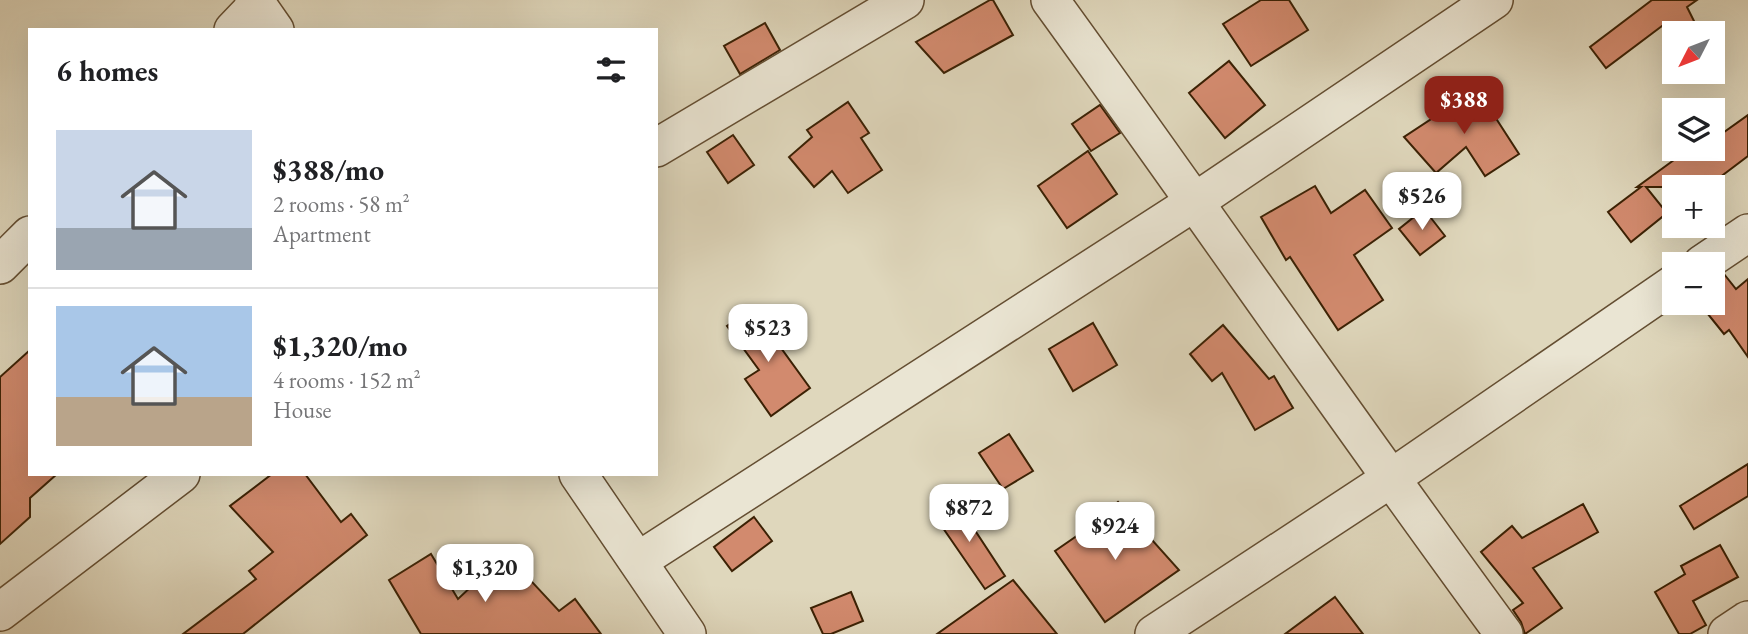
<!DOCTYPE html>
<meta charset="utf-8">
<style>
body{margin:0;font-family:"EB Garamond",serif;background:#f2f2f2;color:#202124;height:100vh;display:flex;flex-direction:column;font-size:26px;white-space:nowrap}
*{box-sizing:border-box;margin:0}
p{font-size:23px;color:#757577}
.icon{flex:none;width:38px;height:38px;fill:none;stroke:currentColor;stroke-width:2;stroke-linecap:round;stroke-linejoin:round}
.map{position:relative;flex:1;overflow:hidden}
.side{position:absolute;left:28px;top:28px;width:630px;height:448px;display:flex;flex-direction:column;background:#fff;border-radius:0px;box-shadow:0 7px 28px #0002}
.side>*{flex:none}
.needle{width:46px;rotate:228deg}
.buttons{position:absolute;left:1662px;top:21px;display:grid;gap:14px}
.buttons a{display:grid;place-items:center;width:63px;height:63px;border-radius:0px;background:#fff;box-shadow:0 7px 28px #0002;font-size:35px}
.price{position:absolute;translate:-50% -60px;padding:0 16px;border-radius:14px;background:#fff;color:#222;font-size:23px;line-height:46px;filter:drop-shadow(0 2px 4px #0008)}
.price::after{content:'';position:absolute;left:50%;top:42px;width:21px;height:16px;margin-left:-10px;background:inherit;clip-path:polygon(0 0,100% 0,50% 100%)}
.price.on{background:#8f2418;color:#fff}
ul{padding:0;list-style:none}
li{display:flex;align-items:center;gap:21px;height:175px;padding:0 28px}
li+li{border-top:2px solid #e0e0e0}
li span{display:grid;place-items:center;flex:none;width:196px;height:140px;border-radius:0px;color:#555}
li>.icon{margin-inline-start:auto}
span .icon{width:84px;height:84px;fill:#fffc;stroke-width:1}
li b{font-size:30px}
h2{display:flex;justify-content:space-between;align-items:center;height:84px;padding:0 28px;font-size:30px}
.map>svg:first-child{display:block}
.building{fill:#d28a6e;stroke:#3b2104;stroke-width:2}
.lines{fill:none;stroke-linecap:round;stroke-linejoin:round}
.minor-casing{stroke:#644e32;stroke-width:40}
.minor{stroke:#eae5d3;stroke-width:37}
</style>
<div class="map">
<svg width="1748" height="634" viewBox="0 0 1748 634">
<rect width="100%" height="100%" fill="#dfd7bc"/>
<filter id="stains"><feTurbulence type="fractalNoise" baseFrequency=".00286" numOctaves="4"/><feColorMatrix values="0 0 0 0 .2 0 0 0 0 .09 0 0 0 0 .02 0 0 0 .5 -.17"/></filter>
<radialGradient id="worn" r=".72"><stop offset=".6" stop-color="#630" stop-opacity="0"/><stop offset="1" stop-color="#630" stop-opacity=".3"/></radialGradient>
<!-- building -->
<g class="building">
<path d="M 990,0 L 993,0 L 1013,35 L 944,73 L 916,42 Z"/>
<path d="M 1261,0 L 1289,0 L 1308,30 L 1251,66 L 1223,24 Z"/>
<path d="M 1652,0 L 1697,0 L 1687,7 L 1695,23 L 1672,35 L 1666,23 L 1606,68 L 1590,47 Z"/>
<path d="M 765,23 L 780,50 L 740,74 L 724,46 Z"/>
<path d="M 1229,61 L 1265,105 L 1225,138 L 1189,93 Z"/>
<path d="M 1477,89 L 1519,154 L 1485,176 L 1466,147 L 1436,173 L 1404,137 Z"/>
<path d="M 848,102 L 869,133 L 861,138 L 882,170 L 848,193 L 832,171 L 814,187 L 789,157 L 812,137 L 807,130 Z"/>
<path d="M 1100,105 L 1120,133 L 1091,151 L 1072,124 Z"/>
<path d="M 1748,115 L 1748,156 L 1707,187 L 1646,187 L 1667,213 L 1631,242 L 1608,212 L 1641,187 L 1637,187 L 1689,149 L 1713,149 L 1713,140 Z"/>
<path d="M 733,135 L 754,165 L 728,183 L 707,152 Z"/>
<path d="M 1088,151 L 1117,194 L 1067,228 L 1038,186 Z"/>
<path d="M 1315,186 L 1331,213 L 1365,190 L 1392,228 L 1354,255 L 1383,300 L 1338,330 L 1290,257 L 1286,260 L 1261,217 Z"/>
<path d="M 1424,209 L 1445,236 L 1420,255 L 1399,229 Z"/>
<path d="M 1724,274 L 1736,289 L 1748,279 L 1748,357 L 1729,330 L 1724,334 L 1699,303 L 1713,303 L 1713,282 Z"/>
<path d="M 752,308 L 810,388 L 771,416 L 745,379 L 759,370 L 727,326 Z"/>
<path d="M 1093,323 L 1117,365 L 1073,391 L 1049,349 Z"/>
<path d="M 1223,325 L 1269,379 L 1274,376 L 1293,408 L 1255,430 L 1222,373 L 1212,381 L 1190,354 Z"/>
<path d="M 30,350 L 30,474 L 57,474 L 30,498 L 30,517 L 0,544 L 0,377 Z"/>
<path d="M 1009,434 L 1033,471 L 1003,489 L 979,453 Z"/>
<path d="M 1748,464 L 1748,496 L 1694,529 L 1680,506 Z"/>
<path d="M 272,474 L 305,474 L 341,522 L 351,514 L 367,535 L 243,634 L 183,634 L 256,579 L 249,571 L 273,552 L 230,506 Z"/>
<path d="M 955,500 L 1005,576 L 985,589 L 934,515 Z"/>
<path d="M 1118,502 L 1179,570 L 1105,622 L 1055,551 L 1094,524 Z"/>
<path d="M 1583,504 L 1598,532 L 1533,568 L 1562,608 L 1525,634 L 1521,622 L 1513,610 L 1523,603 L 1481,552 L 1512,526 L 1522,538 Z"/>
<path d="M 754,517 L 772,541 L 732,571 L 714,547 Z"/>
<path d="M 1720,545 L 1738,577 L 1693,601 L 1706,625 L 1690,634 L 1679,634 L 1655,592 L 1685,574 L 1681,566 Z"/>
<path d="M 431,554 L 458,599 L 506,554 L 559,611 L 575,599 L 601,634 L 421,634 L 389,580 Z"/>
<path d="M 1013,580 L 1057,634 L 937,634 Z"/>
<path d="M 851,592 L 863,621 L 831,634 L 823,634 L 811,608 Z"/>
<path d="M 1335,597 L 1363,634 L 1285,634 Z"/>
</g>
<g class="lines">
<defs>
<g id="minor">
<path d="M 254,0 L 275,30"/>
<path d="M 1050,0 C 1203,211 1350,425 1504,634"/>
<path d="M 233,30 L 257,5"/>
<path d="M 656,148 L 905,0"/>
<path d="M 1702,264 L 1748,233"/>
<path d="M 0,265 L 30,235"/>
<path d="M 578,474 L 687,634"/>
<path d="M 638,561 L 1196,201 L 1494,0"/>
<path d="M 0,612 L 181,474"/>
<path d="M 1154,634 L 1390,479 L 1675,283"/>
<path d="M 1727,634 L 1748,620"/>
</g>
</defs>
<!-- minor casing -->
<use href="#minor" class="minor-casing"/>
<!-- minor -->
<use href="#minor" class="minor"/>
</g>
<rect width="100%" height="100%" filter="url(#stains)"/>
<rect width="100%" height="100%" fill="url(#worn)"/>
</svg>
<div class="buttons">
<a><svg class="needle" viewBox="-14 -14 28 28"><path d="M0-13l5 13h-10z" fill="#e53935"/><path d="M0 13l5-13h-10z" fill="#757577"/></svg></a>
<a><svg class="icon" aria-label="layers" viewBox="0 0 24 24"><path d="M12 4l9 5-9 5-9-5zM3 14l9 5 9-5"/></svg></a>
<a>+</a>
<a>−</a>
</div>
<b class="price on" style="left:1464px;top:136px">$388</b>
<b class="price" style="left:1422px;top:232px">$526</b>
<b class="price" style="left:768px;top:364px">$523</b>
<b class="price" style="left:969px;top:544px">$872</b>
<b class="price" style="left:1115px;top:562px">$924</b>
<b class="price" style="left:485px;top:604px">$1,320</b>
<section class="side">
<h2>6 homes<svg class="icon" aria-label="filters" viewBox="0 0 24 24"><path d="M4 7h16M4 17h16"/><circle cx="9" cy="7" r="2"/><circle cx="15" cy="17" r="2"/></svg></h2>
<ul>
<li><span style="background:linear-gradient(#c9d6e8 70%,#9aa5b1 0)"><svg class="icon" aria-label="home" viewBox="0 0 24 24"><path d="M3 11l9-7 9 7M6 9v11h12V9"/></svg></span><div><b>$388/mo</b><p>2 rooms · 58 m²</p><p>Apartment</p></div></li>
<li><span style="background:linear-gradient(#a9c7e8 65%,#b9a48a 0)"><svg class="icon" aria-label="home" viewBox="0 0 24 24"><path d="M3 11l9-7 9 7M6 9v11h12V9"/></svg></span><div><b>$1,320/mo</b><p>4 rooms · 152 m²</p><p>House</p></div></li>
</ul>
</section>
</div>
